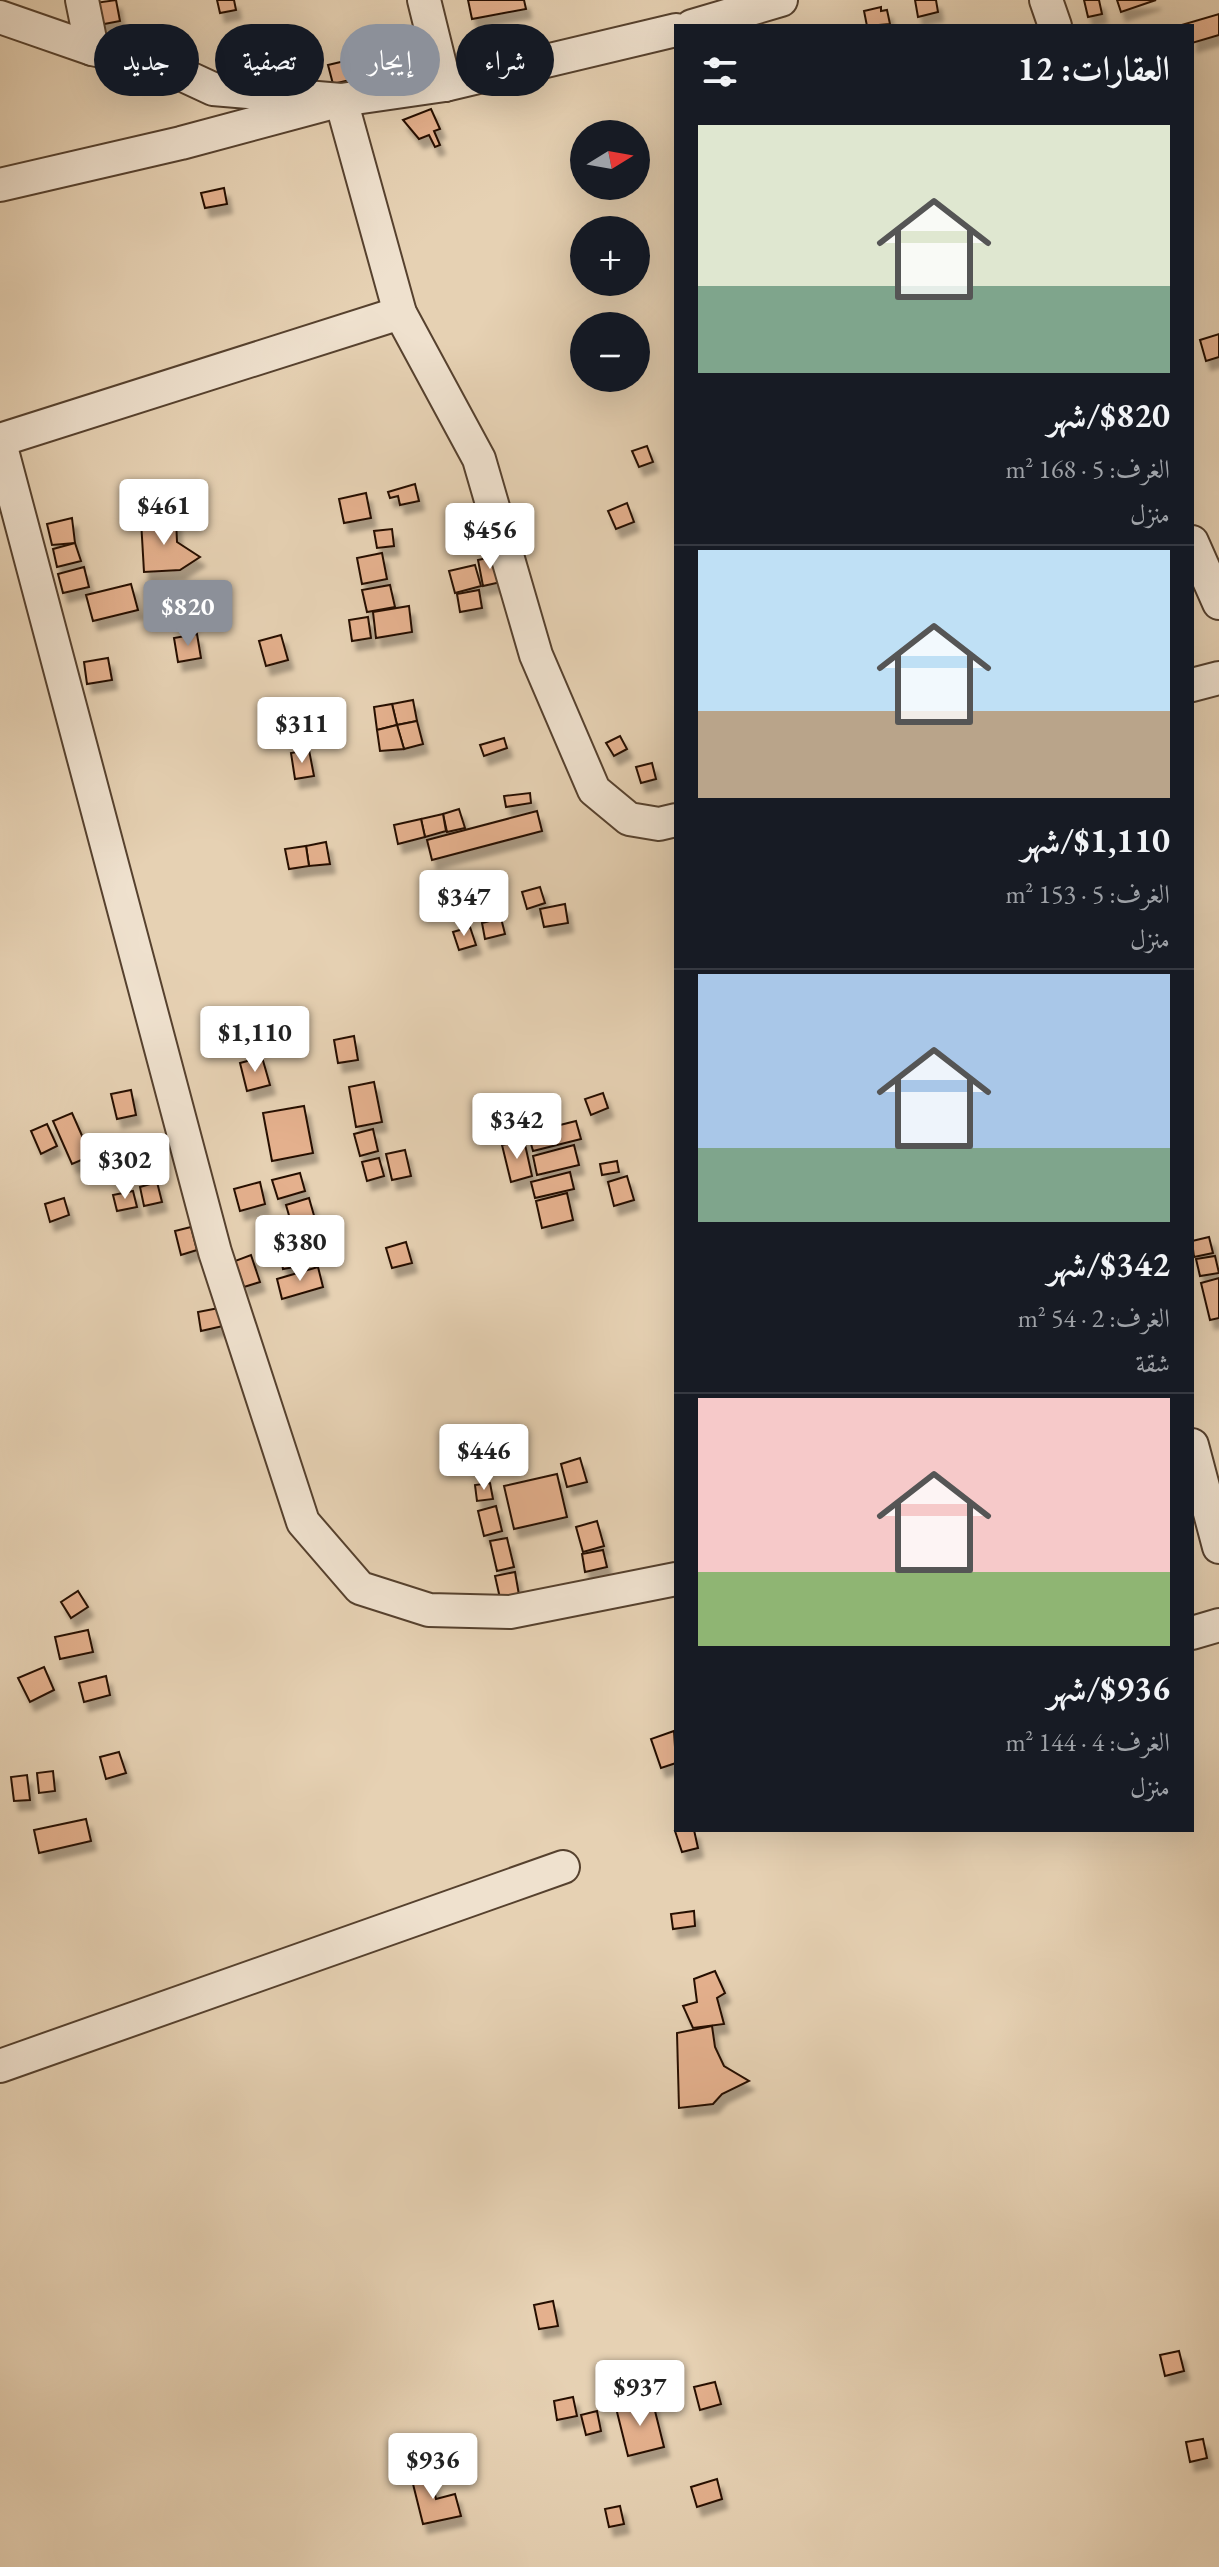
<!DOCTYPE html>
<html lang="ar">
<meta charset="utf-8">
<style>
body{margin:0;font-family:"EB Garamond",Amiri,serif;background:#20242c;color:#f1f3f6;direction:rtl;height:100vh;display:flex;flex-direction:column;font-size:30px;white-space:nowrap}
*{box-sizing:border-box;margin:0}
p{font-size:26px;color:#9ea1a6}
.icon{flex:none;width:44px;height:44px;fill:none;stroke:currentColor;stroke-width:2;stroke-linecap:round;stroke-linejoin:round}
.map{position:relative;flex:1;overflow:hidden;direction:ltr}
.panel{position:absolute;left:674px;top:24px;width:520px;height:1808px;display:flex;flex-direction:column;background:#171b24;border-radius:0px;box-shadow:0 8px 32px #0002;direction:rtl}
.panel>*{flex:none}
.guide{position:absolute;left:24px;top:24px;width:530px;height:72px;direction:rtl;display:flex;gap:16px}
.needle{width:52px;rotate:79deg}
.fabs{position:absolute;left:570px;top:120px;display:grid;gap:16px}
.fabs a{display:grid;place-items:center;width:80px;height:80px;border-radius:50%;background:#171b24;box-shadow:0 8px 32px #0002;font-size:40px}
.price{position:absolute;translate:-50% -68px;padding:0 18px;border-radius:8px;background:#fff;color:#222;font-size:26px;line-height:52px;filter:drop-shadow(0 2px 4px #0008)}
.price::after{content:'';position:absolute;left:50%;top:48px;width:24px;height:18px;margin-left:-12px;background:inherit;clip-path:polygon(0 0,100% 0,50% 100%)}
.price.on{background:#8c9099;color:#fff}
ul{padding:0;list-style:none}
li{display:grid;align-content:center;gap:16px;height:424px;padding:0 24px}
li+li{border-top:2px solid #363941}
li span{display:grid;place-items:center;height:248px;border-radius:0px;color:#555}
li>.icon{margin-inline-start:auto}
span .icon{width:144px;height:144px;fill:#fffc;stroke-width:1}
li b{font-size:34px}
h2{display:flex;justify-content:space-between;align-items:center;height:96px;padding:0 24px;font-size:34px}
.chip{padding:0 28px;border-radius:36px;background:#171b24;box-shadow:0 8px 32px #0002;font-size:28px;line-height:72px}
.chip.on{background:#8c9099;color:#fff}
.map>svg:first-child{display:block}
.building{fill:#e4b08d;stroke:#261101;stroke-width:2;filter:url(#shadow)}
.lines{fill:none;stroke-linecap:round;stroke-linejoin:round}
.minor-casing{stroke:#56412e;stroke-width:36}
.minor{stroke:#efe1ce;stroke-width:32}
</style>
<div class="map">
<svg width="1219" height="2567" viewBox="0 0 1219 2567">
<defs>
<filter id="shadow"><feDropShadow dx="5" dy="9" stdDeviation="2" flood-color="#0004"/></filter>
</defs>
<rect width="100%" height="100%" fill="#e6d1b3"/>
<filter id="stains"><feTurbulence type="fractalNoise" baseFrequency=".0025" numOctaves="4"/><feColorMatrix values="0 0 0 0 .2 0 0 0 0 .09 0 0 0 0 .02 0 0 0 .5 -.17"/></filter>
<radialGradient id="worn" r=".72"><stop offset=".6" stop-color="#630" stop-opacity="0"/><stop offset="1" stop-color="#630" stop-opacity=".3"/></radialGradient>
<!-- building -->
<g class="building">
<path d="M 116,0 L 120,21 L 99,25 L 95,3 Z"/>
<path d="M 217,0 L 234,0 L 236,10 L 220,13 Z"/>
<path d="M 468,0 L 524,0 L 526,9 L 472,19 Z"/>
<path d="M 915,0 L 936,0 L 938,12 L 918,17 Z"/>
<path d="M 1084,0 L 1099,0 L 1102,14 L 1088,17 Z"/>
<path d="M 1117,0 L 1156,0 L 1121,12 Z"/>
<path d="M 881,7 L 881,11 L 887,10 L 890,24 L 867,26 L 864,11 Z"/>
<path d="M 1219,14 L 1219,35 L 1192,43 L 1192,26 L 1185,24 Z"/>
<path d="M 349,60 L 354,79 L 333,84 L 328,65 Z"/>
<path d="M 431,109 L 440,129 L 434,131 L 440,145 L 435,147 L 429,135 L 419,139 L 403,120 Z"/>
<path d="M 224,188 L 227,204 L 205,208 L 201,193 Z"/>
<path d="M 1219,334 L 1219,357 L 1206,361 L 1200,340 Z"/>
<path d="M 647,446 L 653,462 L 639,467 L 632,451 Z"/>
<path d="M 415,484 L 419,501 L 400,505 L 398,496 L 390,498 L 388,492 Z"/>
<path d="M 366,493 L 371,518 L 344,523 L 339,499 Z"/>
<path d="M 627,503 L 634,522 L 616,529 L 608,511 Z"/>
<path d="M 72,518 L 75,543 L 52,545 L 47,524 Z"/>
<path d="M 176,519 L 177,542 L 200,557 L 180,570 L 144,572 L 141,520 Z"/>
<path d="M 392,529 L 394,546 L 377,548 L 374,531 Z"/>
<path d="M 75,543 L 81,561 L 57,567 L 53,549 Z"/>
<path d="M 382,553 L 387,579 L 362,584 L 357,558 Z"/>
<path d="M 496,556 L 501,582 L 483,586 L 478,560 Z"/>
<path d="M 475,565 L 481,586 L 455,593 L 449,571 Z"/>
<path d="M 84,567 L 89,587 L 63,593 L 58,574 Z"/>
<path d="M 131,584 L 138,610 L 93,621 L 86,595 Z"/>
<path d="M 390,585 L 395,607 L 367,612 L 362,590 Z"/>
<path d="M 479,590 L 482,608 L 460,612 L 457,594 Z"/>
<path d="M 409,606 L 412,632 L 376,638 L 373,612 Z"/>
<path d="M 368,617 L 371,638 L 352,641 L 349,620 Z"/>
<path d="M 197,634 L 201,658 L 178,662 L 174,638 Z"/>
<path d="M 281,635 L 288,660 L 266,666 L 259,641 Z"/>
<path d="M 108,658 L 112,680 L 87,684 L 84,662 Z"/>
<path d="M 413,700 L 417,721 L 397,725 L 392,704 Z"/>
<path d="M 392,704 L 397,725 L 377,730 L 374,707 Z"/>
<path d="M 417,721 L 423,744 L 404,749 L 397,725 Z"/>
<path d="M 397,725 L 404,749 L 380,751 L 377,730 Z"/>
<path d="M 620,736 L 627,749 L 614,756 L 606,743 Z"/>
<path d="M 504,738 L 507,748 L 484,756 L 480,745 Z"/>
<path d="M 309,750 L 314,776 L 295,779 L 291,753 Z"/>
<path d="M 652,763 L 656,779 L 641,783 L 636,767 Z"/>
<path d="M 530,793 L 531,803 L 506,807 L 504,796 Z"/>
<path d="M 459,809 L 465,828 L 447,832 L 443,814 Z"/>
<path d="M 537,811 L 542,831 L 432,860 L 427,840 Z"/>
<path d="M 443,814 L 446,831 L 425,837 L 421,819 Z"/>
<path d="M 421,819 L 425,837 L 398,844 L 394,825 Z"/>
<path d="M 326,842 L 330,864 L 309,866 L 306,846 Z"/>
<path d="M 306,846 L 309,866 L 289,869 L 285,849 Z"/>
<path d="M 540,887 L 545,903 L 527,909 L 522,892 Z"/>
<path d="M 565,904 L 568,923 L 544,927 L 540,909 Z"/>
<path d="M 501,918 L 505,934 L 485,939 L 482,923 Z"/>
<path d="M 470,927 L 476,945 L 459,950 L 453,932 Z"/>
<path d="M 354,1036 L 358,1060 L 338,1063 L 334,1040 Z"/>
<path d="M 262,1057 L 270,1085 L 247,1091 L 240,1063 Z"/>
<path d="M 374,1082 L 382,1122 L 356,1127 L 349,1087 Z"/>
<path d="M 131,1090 L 136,1115 L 117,1119 L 111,1094 Z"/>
<path d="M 603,1093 L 608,1108 L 591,1115 L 585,1099 Z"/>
<path d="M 304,1106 L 313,1153 L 272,1161 L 263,1113 Z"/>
<path d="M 72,1113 L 91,1156 L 72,1164 L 53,1121 Z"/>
<path d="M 576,1121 L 581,1139 L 533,1151 L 528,1133 Z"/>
<path d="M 47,1124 L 57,1146 L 41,1154 L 31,1131 Z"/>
<path d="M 373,1129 L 378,1151 L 360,1156 L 354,1134 Z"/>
<path d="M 524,1140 L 532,1176 L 511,1182 L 502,1145 Z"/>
<path d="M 574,1145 L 579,1165 L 537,1175 L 533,1156 Z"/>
<path d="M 405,1150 L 411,1176 L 392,1180 L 386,1154 Z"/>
<path d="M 379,1158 L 384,1176 L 367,1181 L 362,1162 Z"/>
<path d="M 617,1161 L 619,1172 L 602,1175 L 600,1164 Z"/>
<path d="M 570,1172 L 574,1189 L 535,1198 L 531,1182 Z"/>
<path d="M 300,1173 L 305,1191 L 278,1199 L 272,1180 Z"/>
<path d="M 627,1176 L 634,1200 L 614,1206 L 608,1182 Z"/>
<path d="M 157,1182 L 162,1202 L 144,1206 L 140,1187 Z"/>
<path d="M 260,1182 L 265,1204 L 240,1211 L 234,1189 Z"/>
<path d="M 133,1191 L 137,1207 L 117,1211 L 113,1195 Z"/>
<path d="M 567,1193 L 573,1220 L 542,1228 L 536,1201 Z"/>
<path d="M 64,1198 L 69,1215 L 50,1222 L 45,1204 Z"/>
<path d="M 309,1198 L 315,1219 L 292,1226 L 286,1205 Z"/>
<path d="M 191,1227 L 197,1250 L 181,1255 L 175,1231 Z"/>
<path d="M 1209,1237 L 1213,1253 L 1194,1257 L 1192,1241 Z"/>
<path d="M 295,1239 L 300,1266 L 283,1269 L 278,1242 Z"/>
<path d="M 406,1242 L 412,1263 L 392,1268 L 386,1248 Z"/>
<path d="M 251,1255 L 260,1282 L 244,1287 L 235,1261 Z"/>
<path d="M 1215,1256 L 1219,1273 L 1200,1276 L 1196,1259 Z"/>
<path d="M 318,1267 L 323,1287 L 282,1299 L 277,1279 Z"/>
<path d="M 1219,1278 L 1219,1318 L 1210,1320 L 1201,1283 Z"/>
<path d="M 219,1308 L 223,1326 L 201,1331 L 198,1312 Z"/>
<path d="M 580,1458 L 587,1482 L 567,1487 L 561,1464 Z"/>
<path d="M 557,1474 L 567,1517 L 514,1529 L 504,1486 Z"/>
<path d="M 490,1483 L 493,1499 L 477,1501 L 475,1485 Z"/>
<path d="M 496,1506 L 502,1531 L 484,1536 L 478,1511 Z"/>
<path d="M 597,1521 L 604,1546 L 583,1552 L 576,1527 Z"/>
<path d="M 507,1538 L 514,1567 L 497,1571 L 490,1541 Z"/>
<path d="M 603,1550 L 607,1567 L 585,1572 L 582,1554 Z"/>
<path d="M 515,1572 L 519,1595 L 500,1598 L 495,1576 Z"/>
<path d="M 78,1591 L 88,1607 L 71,1618 L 61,1602 Z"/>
<path d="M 88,1630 L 93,1652 L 60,1659 L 55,1637 Z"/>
<path d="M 44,1667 L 54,1690 L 30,1702 L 18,1678 Z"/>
<path d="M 106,1676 L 110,1695 L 84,1702 L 79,1683 Z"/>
<path d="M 674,1731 L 676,1763 L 661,1768 L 651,1739 Z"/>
<path d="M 119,1752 L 126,1773 L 106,1779 L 100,1757 Z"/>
<path d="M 53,1771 L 55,1791 L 39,1793 L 37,1773 Z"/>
<path d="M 27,1775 L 30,1800 L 14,1801 L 11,1777 Z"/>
<path d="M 86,1819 L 91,1841 L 39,1853 L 34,1830 Z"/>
<path d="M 694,1830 L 698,1848 L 682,1852 L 675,1831 Z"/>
<path d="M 694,1911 L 695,1926 L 673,1929 L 671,1914 Z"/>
<path d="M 715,1971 L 725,1993 L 717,1998 L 724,2024 L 693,2028 L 683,2006 L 697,2002 L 694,1979 Z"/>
<path d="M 712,2026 L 715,2047 L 724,2066 L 749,2081 L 722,2094 L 713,2104 L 679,2108 L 677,2033 Z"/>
<path d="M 553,2301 L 558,2326 L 539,2329 L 534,2305 Z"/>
<path d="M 1179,2351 L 1184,2371 L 1165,2376 L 1160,2355 Z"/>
<path d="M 715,2382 L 721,2404 L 700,2410 L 694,2387 Z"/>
<path d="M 573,2397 L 577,2416 L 557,2420 L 554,2401 Z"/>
<path d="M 652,2399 L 664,2447 L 628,2456 L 616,2408 Z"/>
<path d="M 597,2411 L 601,2431 L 586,2435 L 581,2415 Z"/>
<path d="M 1203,2439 L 1207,2458 L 1190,2462 L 1186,2442 Z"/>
<path d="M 430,2472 L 436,2499 L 455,2494 L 461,2516 L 423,2524 L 411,2476 Z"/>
<path d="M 717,2479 L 722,2499 L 697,2507 L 691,2487 Z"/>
<path d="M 620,2506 L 624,2524 L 609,2527 L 605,2509 Z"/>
</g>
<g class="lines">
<defs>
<g id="minor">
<path d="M 82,0 L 92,49"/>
<path d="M 424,0 L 445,85"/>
<path d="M 1046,0 L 1055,26"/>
<path d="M 0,17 L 92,49 L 157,63 L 213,89 L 341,100 L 400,313 L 479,459 L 536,655 L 594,790 L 629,819 L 659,824 L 676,820"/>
<path d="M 692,26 L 781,0"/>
<path d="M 0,185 L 181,143 L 341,100 L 445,85 L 676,30"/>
<path d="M 0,440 L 400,313"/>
<path d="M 0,443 L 215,1252 L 303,1522 L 360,1588 L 429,1610 L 510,1612 L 676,1579"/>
<path d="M 1192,542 L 1219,603"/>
<path d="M 1192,685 L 1219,678"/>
<path d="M 1192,1445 L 1219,1547"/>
<path d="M 1192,1633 L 1219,1625"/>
<path d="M 0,2066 L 563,1867"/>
</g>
</defs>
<!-- minor casing -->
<use href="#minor" class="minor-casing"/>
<!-- minor -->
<use href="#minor" class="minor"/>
</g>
<rect width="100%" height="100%" filter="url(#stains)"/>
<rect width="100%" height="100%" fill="url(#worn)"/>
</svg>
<div class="fabs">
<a><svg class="needle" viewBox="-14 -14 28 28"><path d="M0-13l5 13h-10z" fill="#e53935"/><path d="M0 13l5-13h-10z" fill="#9ea1a6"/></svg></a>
<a>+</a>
<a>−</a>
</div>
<b class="price" style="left:164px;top:547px">$461</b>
<b class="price" style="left:490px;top:571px">$456</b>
<b class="price on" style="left:188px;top:648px">$820</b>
<b class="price" style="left:302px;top:765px">$311</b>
<b class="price" style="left:464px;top:938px">$347</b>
<b class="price" style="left:255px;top:1074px">$1,110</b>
<b class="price" style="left:517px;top:1161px">$342</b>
<b class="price" style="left:125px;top:1201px">$302</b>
<b class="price" style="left:300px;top:1283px">$380</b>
<b class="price" style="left:484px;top:1492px">$446</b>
<b class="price" style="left:640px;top:2428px">$937</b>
<b class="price" style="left:433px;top:2501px">$936</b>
<div class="guide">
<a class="chip">شراء</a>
<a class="chip on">إيجار</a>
<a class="chip">تصفية</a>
<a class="chip">جديد</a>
</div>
<section class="panel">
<h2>العقارات: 12<svg class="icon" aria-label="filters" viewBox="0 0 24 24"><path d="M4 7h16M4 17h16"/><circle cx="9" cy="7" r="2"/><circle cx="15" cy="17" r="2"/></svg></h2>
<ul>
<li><span style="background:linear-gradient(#dfe7d0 65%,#7fa58c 0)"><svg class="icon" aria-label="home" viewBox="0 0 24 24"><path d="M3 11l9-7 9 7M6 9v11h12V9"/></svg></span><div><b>$820/شهر</b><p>الغرف: 5 · 168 m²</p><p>منزل</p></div></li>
<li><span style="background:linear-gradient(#bfe0f5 65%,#b9a48a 0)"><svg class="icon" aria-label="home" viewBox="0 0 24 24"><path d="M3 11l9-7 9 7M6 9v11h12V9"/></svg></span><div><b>$1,110/شهر</b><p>الغرف: 5 · 153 m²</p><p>منزل</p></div></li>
<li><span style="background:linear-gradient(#a9c7e8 70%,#7fa58c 0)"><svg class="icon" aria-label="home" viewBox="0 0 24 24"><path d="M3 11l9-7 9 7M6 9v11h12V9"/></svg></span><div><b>$342/شهر</b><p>الغرف: 2 · 54 m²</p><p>شقة</p></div></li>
<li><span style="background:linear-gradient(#f6c9c9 70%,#8fb573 0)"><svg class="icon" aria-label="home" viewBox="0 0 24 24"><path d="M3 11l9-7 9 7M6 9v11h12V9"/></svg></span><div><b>$936/شهر</b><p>الغرف: 4 · 144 m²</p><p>منزل</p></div></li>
</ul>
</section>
</div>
